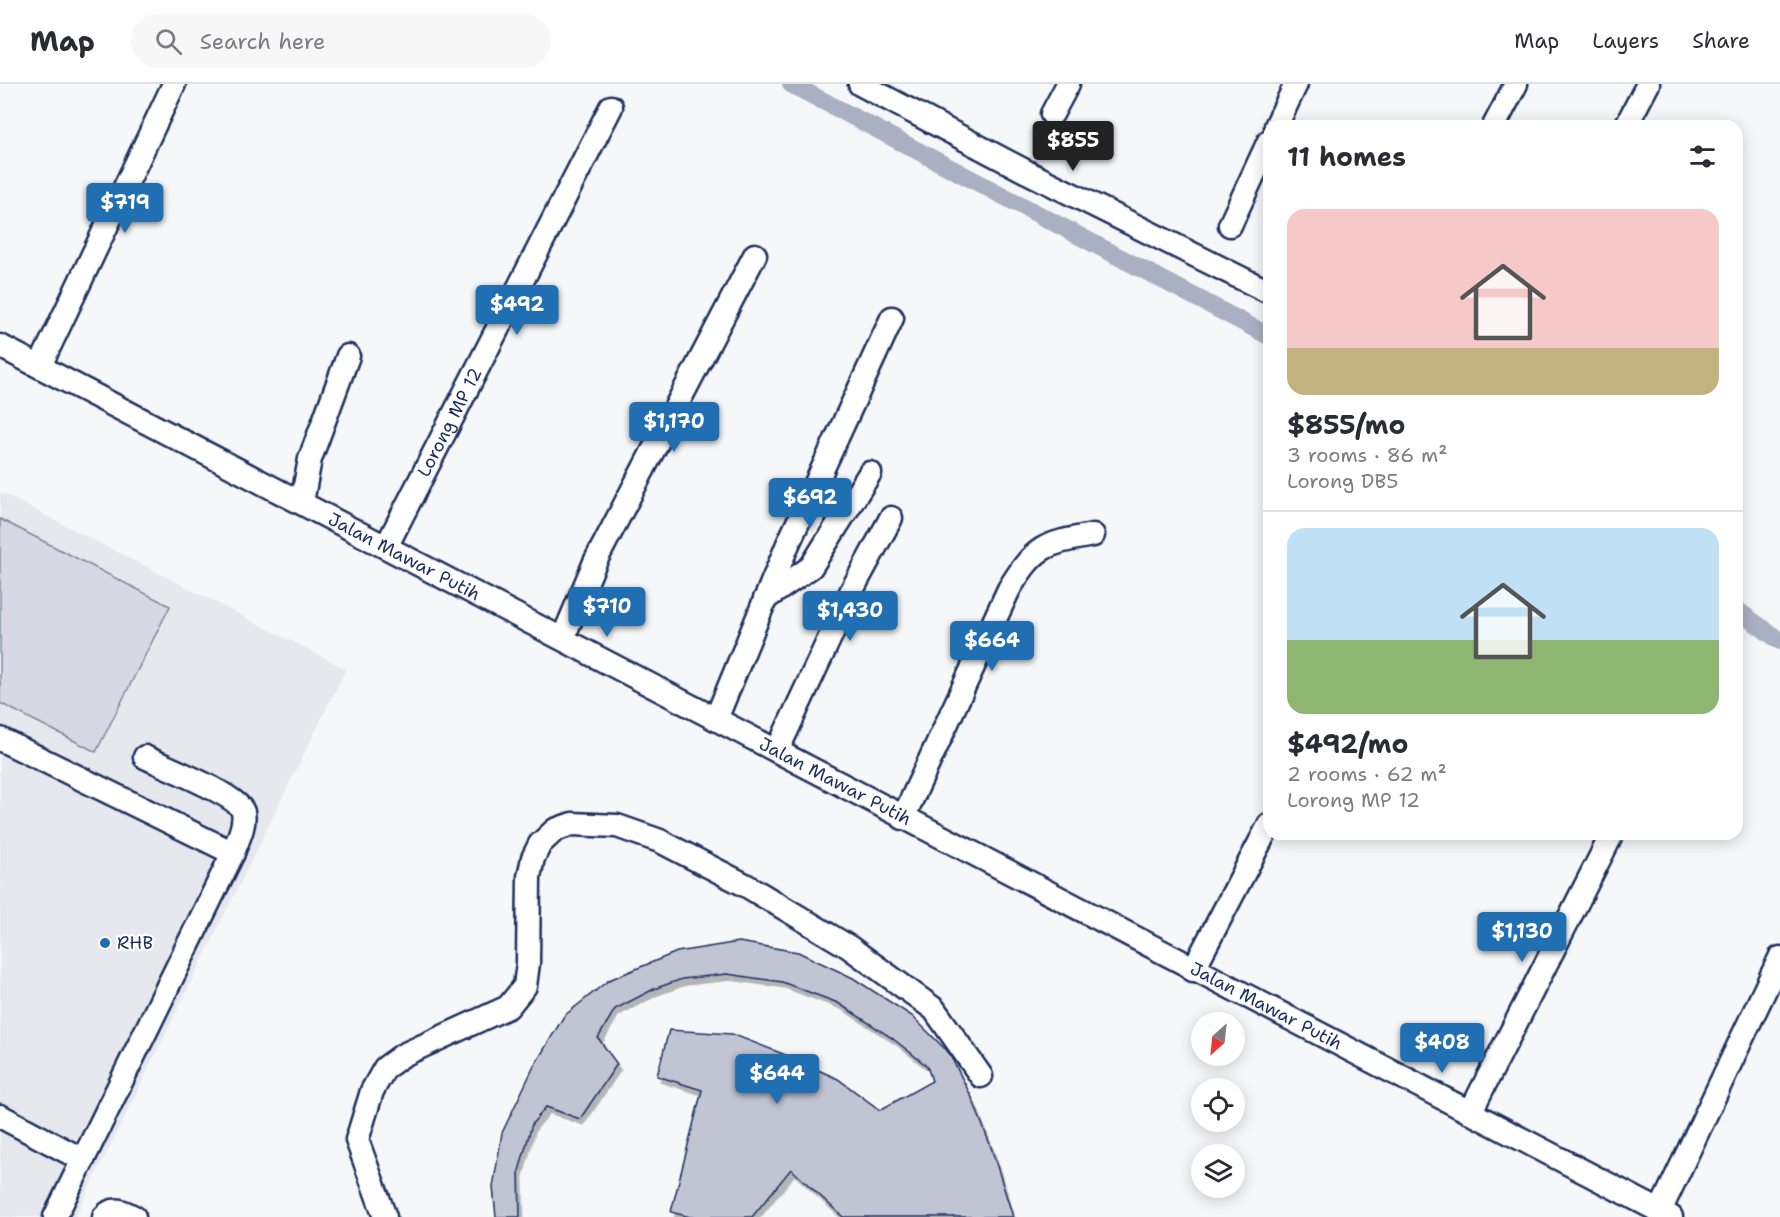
<!DOCTYPE html>
<meta charset="utf-8">
<style>
body{margin:0;font-family:"Shantell Sans",sans-serif;background:#f7f7f7;color:#2b2b33;height:100vh;display:flex;flex-direction:column;font-size:22px;white-space:nowrap}
*{box-sizing:border-box;margin:0}
p{font-size:20px;color:#7c7c81}
.icon{flex:none;width:33px;height:33px;fill:none;stroke:currentColor;stroke-width:2;stroke-linecap:round;stroke-linejoin:round}
.map{position:relative;flex:1;overflow:hidden}
.side{position:absolute;left:1263px;top:36px;width:480px;height:720px;display:flex;flex-direction:column;background:#fff;border-radius:18px;box-shadow:0 3px 15px #0003}
.side>*{flex:none}
.needle{width:39px;rotate:207deg}
.tools{position:absolute;left:1191px;top:928px;display:grid;gap:12px}
.tools a{display:grid;place-items:center;width:54px;height:54px;border-radius:50%;background:#fff;box-shadow:0 3px 15px #0003;font-size:30px}
.price{position:absolute;translate:-50% -51px;padding:0 14px;border-radius:6px;background:#1f6fb2;color:#fff;font-size:20px;line-height:39px;filter:drop-shadow(0 2px 3px #0008)}
.price::after{content:'';position:absolute;left:50%;top:36px;width:18px;height:14px;margin-left:-9px;background:inherit;clip-path:polygon(0 0,100% 0,50% 100%)}
.price.active{background:#222;color:#fff}
ul{padding:0;list-style:none}
li{display:grid;align-content:center;gap:12px;height:318px;padding:0 24px}
li+li{border-top:2px solid #e1e1e2}
li span{display:grid;place-items:center;height:186px;border-radius:18px;color:#555}
li>.icon{margin-inline-start:auto}
span .icon{width:108px;height:108px;fill:#fffc;stroke-width:1}
li b{font-size:26px}
h2{display:flex;justify-content:space-between;align-items:center;height:72px;padding:0 24px;font-size:26px}
header{display:flex;align-items:center;gap:36px;box-sizing:border-box;height:84px;padding:0 30px;background:#fff;border-bottom:2px solid #e1e1e2}
header strong{font-size:28px}
nav{display:flex;gap:33px;margin-inline-start:auto;font-size:21px}
.search{width:420px;height:54px;background:#f7f7f7;display:flex;align-items:center;gap:15px;box-sizing:border-box;padding:0 21px;border-radius:33px;color:#7c7c81;font-size:22px}
.map>svg:first-child{display:block}
.built{fill:#e6e8ee}
.green{fill:#d6d9e2;stroke:#7884a0;stroke-width:1.5}
.lines{fill:none;stroke-linecap:round;stroke-linejoin:round}
.canal{stroke:#a9b0c1;stroke-width:18}
.building{fill:#c0c4d3;stroke:#1b2f5e;stroke-width:1.5;filter:url(#shadow)}
.minor-casing{stroke:#1b2f5e;stroke-width:27}
.minor{stroke:#fff;stroke-width:22}
.poi-dot{fill:#1f6fb2;stroke:#fff;stroke-width:2}
.labels{text-anchor:middle;dominant-baseline:central;stroke-width:4.5;stroke-linejoin:round;paint-order:stroke}
.street-label{font-size:18px;fill:#1b2f5e;stroke:#fff}
.poi-label{font-size:18px;fill:#1b2f5e;stroke:#fff;text-anchor:start}
</style>
<header>
<strong>Map</strong>
<div class="search"><svg class="icon" aria-label="search" viewBox="0 0 24 24"><circle cx="10" cy="10" r="6"/><path d="M15 15l6 6"/></svg>Search here</div>
<nav><a>Map</a><a>Layers</a><a>Share</a></nav>
</header>
<div class="map">
<svg width="1780" height="1133" viewBox="0 0 1780 1133">
<defs>
<filter id="shadow"><feDropShadow dx="3.5" dy="6" stdDeviation="0" flood-color="#0004"/></filter>
</defs>
<rect width="100%" height="100%" fill="#f6f7f9"/>
<filter id="ink" filterUnits="userSpaceOnUse"><feTurbulence type="fractalNoise" baseFrequency=".0167" numOctaves="2"/><feDisplacementMap in="SourceGraphic" scale="12" xChannelSelector="R" yChannelSelector="G"/><feConvolveMatrix kernelMatrix="1 2 1 2 8 2 1 2 1" color-interpolation-filters="sRGB"/></filter>
<g filter="url(#ink)">
<!-- built -->
<path class="built" d="M 0,408 L 346,585 L 75,1133 L 0,1133 Z"/>
<!-- green -->
<path class="green" d="M 0,435 L 170,522 L 96,668 L 0,619 Z"/>
<g class="lines">
<!-- canal -->
<g class="canal">
<path d="M 791,0 L 1269,252"/>
<path d="M 1737,526 L 1780,557"/>
</g>
</g>
<!-- building -->
<path class="building" d="M 739,858 L 798,868 L 853,894 L 912,932 L 949,969 L 972,1014 L 991,1063 L 1013,1133 L 843,1133 L 791,1085 L 752,1133 L 690,1133 L 671,1128 L 702,1006 L 657,992 L 669,946 L 732,950 L 783,970 L 838,995 L 880,1026 L 932,997 L 927,982 L 892,954 L 838,919 L 782,898 L 727,890 L 682,895 L 654,905 L 615,925 L 598,954 L 617,980 L 580,1035 L 546,1023 L 532,1040 L 519,1087 L 520,1133 L 496,1133 L 493,1103 L 502,1049 L 534,982 L 564,932 L 609,896 L 677,868 Z"/>
<g class="lines">
<defs>
<g id="minor">
<path d="M 860,0 L 1027,88 L 1269,208"/>
<path d="M 1052,30 L 1068,0"/>
<path d="M 1276,42 L 1296,0"/>
<path d="M 1494,42 L 1516,0"/>
<path d="M 1626,42 L 1648,0"/>
<path d="M 1230,141 L 1269,57"/>
<path id="s1" d="M 0,262 L 1671,1133"/>
<path d="M 40,282 L 174,0"/>
<path d="M 302,418 L 310,375 L 348,272"/>
<path id="s2" d="M 386,463 L 611,23"/>
<path d="M 765,515 L 811,483 L 870,389"/>
<path d="M 563,554 L 595,478 L 755,171"/>
<path d="M 716,635 L 788,460 L 892,234"/>
<path d="M 0,655 L 233,769 L 55,1133"/>
<path d="M 777,667 L 852,506 L 891,434"/>
<path d="M 145,673 C 163,682 238,711 243,728 C 246,741 237,757 233,769"/>
<path d="M 903,734 L 1009,505 C 1036,461 1044,460 1093,451"/>
<path d="M 1193,886 L 1269,741"/>
<path d="M 1471,1027 L 1612,750"/>
<path d="M 0,1032 L 83,1076"/>
<path d="M 1660,1127 L 1780,874"/>
<path d="M 104,1133 C 113,1122 123,1127 134,1133"/>
<path d="M 385,1133 L 357,1056 L 372,1007 L 385,984 L 403,971 L 508,923 L 525,902 L 528,879 L 529,793 L 533,774 L 540,760 L 555,746 L 572,740 L 617,742 L 660,757 L 747,802 L 849,863 L 934,925 L 981,992"/>
</g>
</defs>
<!-- minor casing -->
<use href="#minor" class="minor-casing"/>
<!-- minor -->
<use href="#minor" class="minor"/>
</g>
</g>
<!-- markers -->
<circle class="poi-dot" cx="105" cy="859" r="6"/>
<g class="labels">
<!-- street labels -->
<g class="street-label">
<text stroke="none"><textPath href="#s2" startOffset="140">Lorong MP 12</textPath></text>
<text stroke="none"><textPath href="#s1" startOffset="456">Jalan Mawar Putih</textPath></text>
<text stroke="none"><textPath href="#s1" startOffset="942">Jalan Mawar Putih</textPath></text>
<text stroke="none"><textPath href="#s1" startOffset="1428">Jalan Mawar Putih</textPath></text>
</g>
<!-- poi labels -->
<g class="poi-label">
<text x="117" y="859">RHB</text>
</g>
</g>
</svg>
<div class="tools">
<a><svg class="needle" viewBox="-14 -14 28 28"><path d="M0-13l5 13h-10z" fill="#e53935"/><path d="M0 13l5-13h-10z" fill="#7c7c81"/></svg></a>
<a><svg class="icon" aria-label="locate" viewBox="0 0 24 24"><circle cx="12" cy="12" r="6"/><path d="M12 2v4M12 18v4M2 12h4M18 12h4"/></svg></a>
<a><svg class="icon" aria-label="layers" viewBox="0 0 24 24"><path d="M12 4l9 5-9 5-9-5zM3 14l9 5 9-5"/></svg></a>
</div>
<b class="price active" style="left:1073px;top:88px">$855</b>
<b class="price" style="left:125px;top:150px">$719</b>
<b class="price" style="left:517px;top:252px">$492</b>
<b class="price" style="left:674px;top:369px">$1,170</b>
<b class="price" style="left:810px;top:445px">$692</b>
<b class="price" style="left:607px;top:554px">$710</b>
<b class="price" style="left:850px;top:558px">$1,430</b>
<b class="price" style="left:992px;top:588px">$664</b>
<b class="price" style="left:1522px;top:879px">$1,130</b>
<b class="price" style="left:1442px;top:990px">$408</b>
<b class="price" style="left:777px;top:1021px">$644</b>
<section class="side">
<h2>11 homes<svg class="icon" aria-label="filters" viewBox="0 0 24 24"><path d="M4 7h16M4 17h16"/><circle cx="9" cy="7" r="2"/><circle cx="15" cy="17" r="2"/></svg></h2>
<ul>
<li><span style="background:linear-gradient(#f6c9c9 75%,#c2b280 0)"><svg class="icon" aria-label="home" viewBox="0 0 24 24"><path d="M3 11l9-7 9 7M6 9v11h12V9"/></svg></span><div><b>$855/mo</b><p>3 rooms · 86 m²</p><p>Lorong DB5</p></div></li>
<li><span style="background:linear-gradient(#bfe0f5 60%,#8fb573 0)"><svg class="icon" aria-label="home" viewBox="0 0 24 24"><path d="M3 11l9-7 9 7M6 9v11h12V9"/></svg></span><div><b>$492/mo</b><p>2 rooms · 62 m²</p><p>Lorong MP 12</p></div></li>
</ul>
</section>
</div>
